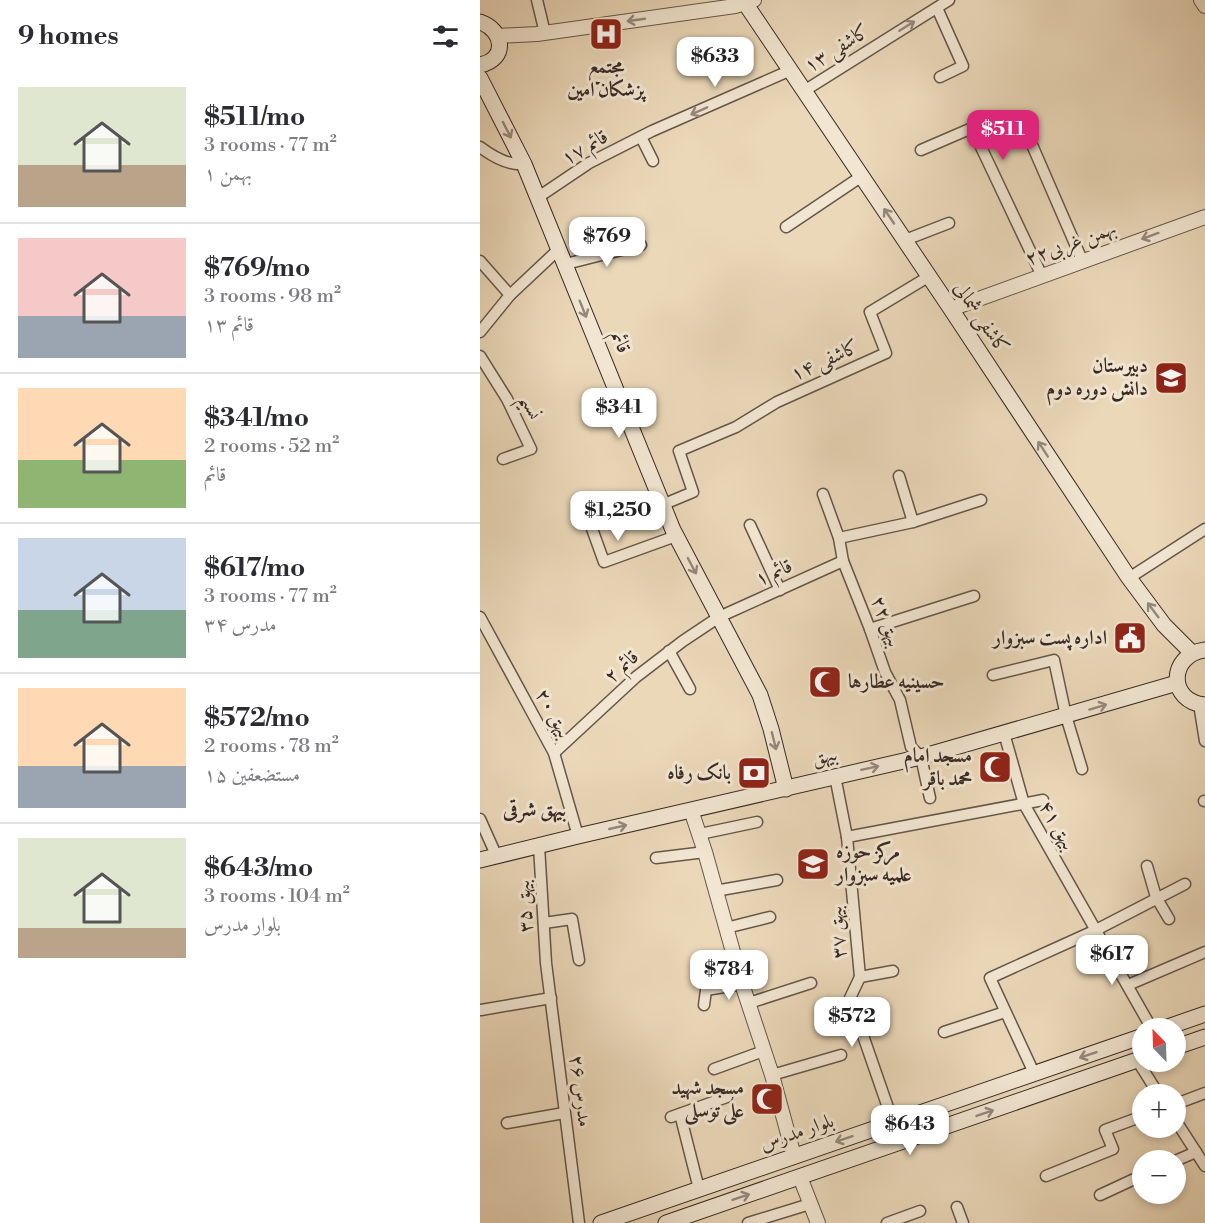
<!DOCTYPE html>
<meta charset="utf-8">
<style>
body{margin:0;font-family:"Libre Bodoni",Amiri,serif;background:#f7f7f7;color:#2b2b33;height:100vh;display:flex;flex-direction:column;font-size:22px;white-space:nowrap}
*{box-sizing:border-box;margin:0}
p{font-size:20px;color:#7c7c81}
.icon{flex:none;width:33px;height:33px;fill:none;stroke:currentColor;stroke-width:2;stroke-linecap:round;stroke-linejoin:round}
.map{position:relative;flex:1;overflow:hidden}
.panel{display:flex;flex-direction:column;background:#fff;width:480px}
.panel>*{flex:none}
.needle{width:39px;rotate:337deg}
.buttons{position:absolute;left:652px;top:1018px;display:grid;gap:12px}
.buttons a{display:grid;place-items:center;width:54px;height:54px;border-radius:50%;background:#fff;box-shadow:0 3px 9px #0003;font-size:30px}
.price{position:absolute;translate:-50% -51px;padding:0 14px;border-radius:12px;background:#fff;color:#222;font-size:20px;line-height:39px;filter:drop-shadow(0 2px 3px #0008)}
.price::after{content:'';position:absolute;left:50%;top:36px;width:18px;height:14px;margin-left:-9px;background:inherit;clip-path:polygon(0 0,100% 0,50% 100%)}
.price.selected{background:#db2777;color:#fff}
ul{padding:0;list-style:none}
li{display:flex;align-items:center;gap:18px;height:150px;padding:0 18px}
li+li{border-top:2px solid #e1e1e2}
li span{display:grid;place-items:center;flex:none;width:168px;height:120px;border-radius:0px;color:#555}
li>.icon{margin-inline-start:auto}
span .icon{width:72px;height:72px;fill:#fffc;stroke-width:1}
li b{font-size:26px}
h2{display:flex;justify-content:space-between;align-items:center;height:72px;padding:0 18px;font-size:26px}
main{display:flex;flex:1;min-height:0}
.map>svg:first-child{display:block}
.lines{fill:none;stroke-linecap:round;stroke-linejoin:round}
.minor-casing{stroke:#64564a;stroke-width:13}
.tertiary-casing{stroke:#64564a;stroke-width:16}
.secondary-casing{stroke:#372a25;stroke-width:17}
.minor{stroke:#f2e6d2;stroke-width:10}
.tertiary{stroke:#f2e6d2;stroke-width:14}
.secondary{stroke:#f2e6d2;stroke-width:15}
.oneway{stroke:#94887c}
.labels{text-anchor:middle;dominant-baseline:central;stroke-width:6;stroke-linejoin:round;paint-order:stroke}
.street-label{font-size:20px;fill:#372a25;stroke:#f2e6d2}
.poi-label{font-size:20px;font-weight:bold;fill:#372a25;stroke:#f2e6d2;text-anchor:end}
.neighbourhood-label{font-size:21px;font-weight:bold;fill:#372a25;stroke:#f2e6d2}
</style>
<main>
<section class="panel">
<h2>9 homes<svg class="icon" aria-label="filters" viewBox="0 0 24 24"><path d="M4 7h16M4 17h16"/><circle cx="9" cy="7" r="2"/><circle cx="15" cy="17" r="2"/></svg></h2>
<ul>
<li><span style="background:linear-gradient(#dfe7d0 65%,#b9a48a 0)"><svg class="icon" aria-label="home" viewBox="0 0 24 24"><path d="M3 11l9-7 9 7M6 9v11h12V9"/></svg></span><div><b>$511/mo</b><p>3 rooms · 77 m²</p><p>بهمن ۱</p></div></li>
<li><span style="background:linear-gradient(#f6c9c9 65%,#9aa5b1 0)"><svg class="icon" aria-label="home" viewBox="0 0 24 24"><path d="M3 11l9-7 9 7M6 9v11h12V9"/></svg></span><div><b>$769/mo</b><p>3 rooms · 98 m²</p><p>قائم ۱۳</p></div></li>
<li><span style="background:linear-gradient(#ffd9b3 60%,#8fb573 0)"><svg class="icon" aria-label="home" viewBox="0 0 24 24"><path d="M3 11l9-7 9 7M6 9v11h12V9"/></svg></span><div><b>$341/mo</b><p>2 rooms · 52 m²</p><p>قائم</p></div></li>
<li><span style="background:linear-gradient(#c9d6e8 60%,#7fa58c 0)"><svg class="icon" aria-label="home" viewBox="0 0 24 24"><path d="M3 11l9-7 9 7M6 9v11h12V9"/></svg></span><div><b>$617/mo</b><p>3 rooms · 77 m²</p><p>مدرس ۳۴</p></div></li>
<li><span style="background:linear-gradient(#ffd9b3 65%,#9aa5b1 0)"><svg class="icon" aria-label="home" viewBox="0 0 24 24"><path d="M3 11l9-7 9 7M6 9v11h12V9"/></svg></span><div><b>$572/mo</b><p>2 rooms · 78 m²</p><p>مستضعفین ۱۵</p></div></li>
<li><span style="background:linear-gradient(#dfe7d0 75%,#b9a48a 0)"><svg class="icon" aria-label="home" viewBox="0 0 24 24"><path d="M3 11l9-7 9 7M6 9v11h12V9"/></svg></span><div><b>$643/mo</b><p>3 rooms · 104 m²</p><p>بلوار مدرس</p></div></li>
</ul>
</section>
<div class="map">
<svg width="725" height="1223" viewBox="0 0 725 1223">
<rect width="100%" height="100%" fill="#ebd8b9"/>
<filter id="stains"><feTurbulence type="fractalNoise" baseFrequency=".00333" numOctaves="4"/><feColorMatrix values="0 0 0 0 .2 0 0 0 0 .09 0 0 0 0 .02 0 0 0 .5 -.17"/></filter>
<radialGradient id="worn" r=".72"><stop offset=".6" stop-color="#630" stop-opacity="0"/><stop offset="1" stop-color="#630" stop-opacity=".3"/></radialGradient>
<g class="lines">
<defs>
<g id="minor">
<path d="M 57,0 L 65,33"/>
<path d="M 457,8 L 483,66 L 460,77"/>
<path d="M 324,91 L 469,0"/>
<path d="M 546,131 L 602,260"/>
<path d="M 161,137 L 173,161"/>
<path d="M 0,147 C 12,156 28,166 44,164"/>
<path d="M 441,150 L 492,128 L 562,276"/>
<path d="M 57,198 L 109,163 L 172,131 L 311,70"/>
<path d="M 306,227 L 382,176"/>
<path d="M 425,240 L 469,223"/>
<path d="M 0,261 L 30,295"/>
<path d="M 86,264 L 161,245"/>
<path d="M 0,332 L 30,295 L 79,249"/>
<path d="M 0,356 L 27,399 L 51,449 L 23,459"/>
<path d="M 343,494 L 359,538 L 363,561 L 390,629 L 405,672 L 420,700 L 431,747 L 441,757 L 450,798"/>
<path d="M 102,501 L 124,562 L 196,536"/>
<path d="M 182,505 L 213,492 L 199,451 L 256,427 L 297,402 L 406,353 L 390,312 L 448,277"/>
<path d="M 433,522 L 501,500"/>
<path d="M 270,525 L 300,590"/>
<path d="M 359,538 L 433,522 L 419,476"/>
<path d="M 649,578 L 725,529"/>
<path d="M 0,617 L 74,753 L 98,836"/>
<path d="M 390,629 L 494,596"/>
<path d="M 189,651 L 210,689"/>
<path d="M 513,675 L 574,660 L 586,716 L 602,769"/>
<path d="M 719,704 L 725,741"/>
<path d="M 524,733 L 544,804 L 672,1029"/>
<path d="M 74,753 L 156,677 L 203,641 L 239,617 L 363,561"/>
<path d="M 355,776 L 367,837 L 380,977"/>
<path d="M 724,801 L 725,801"/>
<path d="M 0,819 L 17,857"/>
<path d="M 220,834 L 277,822"/>
<path d="M 367,837 L 563,800"/>
<path d="M 59,846 L 66,963 L 99,1223"/>
<path d="M 176,858 L 225,852"/>
<path d="M 667,866 L 676,897 L 689,919"/>
<path d="M 235,891 L 297,880"/>
<path d="M 64,923 L 92,919 L 99,960"/>
<path d="M 246,928 L 290,917"/>
<path d="M 380,977 L 370,998 L 413,1122"/>
<path d="M 380,977 L 413,971"/>
<path d="M 648,985 L 725,952"/>
<path d="M 269,1003 L 331,983"/>
<path d="M 224,1005 L 226,990 L 262,984"/>
<path d="M 1,1010 L 71,998"/>
<path d="M 464,1032 L 525,1012"/>
<path d="M 657,1060 L 679,1095"/>
<path d="M 234,1069 L 278,1053 L 284,1053"/>
<path d="M 554,1073 L 510,978 L 616,930 L 705,884"/>
<path d="M 292,1075 L 361,1055"/>
<path d="M 696,1104 L 725,1093"/>
<path d="M 200,1114 L 219,1189"/>
<path d="M 191,1117 L 247,1097"/>
<path d="M 696,1121 L 725,1166"/>
<path d="M 27,1123 L 84,1113"/>
<path d="M 695,1161 L 716,1152"/>
<path d="M 566,1176 L 633,1149 L 625,1130 L 663,1116"/>
<path d="M 620,1195 L 663,1175"/>
<path d="M 477,1207 L 483,1223"/>
<path d="M 268,1223 L 330,1204"/>
<path d="M 407,1223 L 440,1211"/>
</g>
<g id="tertiary">
<path d="M 721,0 L 725,6"/>
<path d="M 17,36 L 57,34 L 255,6 L 274,0"/>
<path d="M 471,309 L 725,217"/>
<path d="M 211,810 L 225,852 L 262,984 L 292,1075 L 314,1156"/>
<path d="M 320,1177 L 338,1223"/>
</g>
<g id="secondary">
<path d="M 263,0 L 471,309 L 649,578 L 684,625 L 712,653"/>
<path d="M 0,22 C 24,30 28,59 0,65"/>
<path d="M 0,78 L 44,164 L 193,530 L 280,695 L 291,729 L 306,789"/>
<path d="M 725,650 C 688,655 688,702 725,705"/>
<path d="M 0,860 L 98,836 L 441,757 L 697,683"/>
<path d="M 682,1029 L 725,1014"/>
<path d="M 696,1047 L 725,1037"/>
<path d="M 121,1223 L 663,1036"/>
<path d="M 186,1223 L 663,1058"/>
</g>
</defs>
<!-- minor casing -->
<use href="#minor" class="minor-casing"/>
<!-- tertiary casing -->
<use href="#tertiary" class="tertiary-casing"/>
<!-- secondary casing -->
<use href="#secondary" class="secondary-casing"/>
<!-- minor -->
<use href="#minor" class="minor"/>
<!-- tertiary -->
<use href="#tertiary" class="tertiary"/>
<!-- secondary -->
<use href="#secondary" class="secondary"/>
</g>
<!-- one-way arrows -->
<defs><path id="oneway-shaft" d="M-6 0H5M1.5-3L5.5 0L1.5 3" fill="none" stroke-width="1.6" stroke-linecap="round" stroke-linejoin="round" transform="scale(1.5)"/></defs>
<g class="oneway">
<use href="#oneway-shaft" transform="translate(156 20) rotate(172)"/>
<use href="#oneway-shaft" transform="translate(427 26) rotate(-32)"/>
<use href="#oneway-shaft" transform="translate(219 111) rotate(156)"/>
<use href="#oneway-shaft" transform="translate(27 130) rotate(63)"/>
<use href="#oneway-shaft" transform="translate(409 216) rotate(-124)"/>
<use href="#oneway-shaft" transform="translate(670 236) rotate(160)"/>
<use href="#oneway-shaft" transform="translate(103 309) rotate(68)"/>
<use href="#oneway-shaft" transform="translate(563 449) rotate(-123)"/>
<use href="#oneway-shaft" transform="translate(212 566) rotate(62)"/>
<use href="#oneway-shaft" transform="translate(673 610) rotate(-127)"/>
<use href="#oneway-shaft" transform="translate(618 707) rotate(-17)"/>
<use href="#oneway-shaft" transform="translate(294 741) rotate(76)"/>
<use href="#oneway-shaft" transform="translate(390 768) rotate(-12)"/>
<use href="#oneway-shaft" transform="translate(138 827) rotate(-13)"/>
<use href="#oneway-shaft" transform="translate(608 1055) rotate(161)"/>
<use href="#oneway-shaft" transform="translate(505 1113) rotate(-19)"/>
<use href="#oneway-shaft" transform="translate(364 1139) rotate(161)"/>
<use href="#oneway-shaft" transform="translate(261 1197) rotate(-19)"/>
</g>
<!-- icons -->
<defs>
<symbol id="hospital-square" viewBox="-11 -11 22 22"><rect x="-9" y="-9" width="18" height="18" rx="4" fill="#8f2418" stroke="#f2e6d2"/><path d="M-5-5h3v3.5h4V-5h3V5h-3V1.5h-4V5h-3Z" fill="#fff"/></symbol>
<symbol id="school-square" viewBox="-11 -11 22 22"><rect x="-9" y="-9" width="18" height="18" rx="4" fill="#8f2418" stroke="#f2e6d2"/><path d="M0-5L7-2L0 1L-7-2ZM-4 1L0 2.5L4 1V4Q0 6-4 4Z" fill="#fff"/></symbol>
<symbol id="civic-square" viewBox="-11 -11 22 22"><rect x="-9" y="-9" width="18" height="18" rx="4" fill="#8f2418" stroke="#f2e6d2"/><path d="M-.6-6.5H3V-4.5H.6V-3L4-1V1h2V6H-6V1h2V-1L-.6-3ZM-1.2 2.5V6h2.4V2.5Z" fill="#fff"/></symbol>
<symbol id="mosque-square" viewBox="-11 -11 22 22"><rect x="-9" y="-9" width="18" height="18" rx="4" fill="#8f2418" stroke="#f2e6d2"/><path d="M3.5-4.9A6 6 0 1 0 3.5 4.9A5 5 0 1 1 3.5-4.9Z" fill="#fff"/></symbol>
<symbol id="bank-square" viewBox="-11 -11 22 22"><rect x="-9" y="-9" width="18" height="18" rx="4" fill="#8f2418" stroke="#f2e6d2"/><path d="M-6-4H6V4H-6ZM0-2.3a2.3 2.3 0 1 0 0 4.6a2.3 2.3 0 1 0 0-4.6Z" fill="#fff"/></symbol>
<symbol id="university-square" viewBox="-11 -11 22 22"><rect x="-9" y="-9" width="18" height="18" rx="4" fill="#8f2418" stroke="#f2e6d2"/><path d="M0-5L7-2L0 1L-7-2ZM-4 1L0 2.5L4 1V4Q0 6-4 4Z" fill="#fff"/></symbol>
</defs>
<g fill-rule="evenodd">
<use href="#hospital-square" x="107" y="15" width="38" height="38"/>
<use href="#school-square" x="672" y="359" width="38" height="38"/>
<use href="#civic-square" x="631" y="619" width="38" height="38"/>
<use href="#mosque-square" x="326" y="663" width="38" height="38"/>
<use href="#mosque-square" x="496" y="748" width="38" height="38"/>
<use href="#bank-square" x="255" y="754" width="38" height="38"/>
<use href="#university-square" x="314" y="845" width="38" height="38"/>
<use href="#mosque-square" x="268" y="1080" width="38" height="38"/>
</g>
<g class="labels">
<!-- street labels -->
<g class="street-label">
<text transform="translate(357 49) rotate(-32)">کاشفی ۱۳</text>
<text transform="translate(105 148) rotate(-30)">قائم ۱۷</text>
<text transform="translate(591 244) rotate(-20)">۲۲بهمن غربی</text>
<text transform="translate(501 318) rotate(56)">کاشفی شمالی</text>
<text transform="translate(140 342) rotate(68)">قائم</text>
<text transform="translate(345 361) rotate(-24)">کاشفی ۱۴</text>
<text transform="translate(50 407) rotate(64)">نسیم</text>
<text transform="translate(294 573) rotate(-24)">قائم ۱</text>
<text transform="translate(406 622) rotate(69)">بیهق ۲۲</text>
<text transform="translate(142 667) rotate(-41)">قائم ۲</text>
<text transform="translate(73 714) rotate(61)">بیهق ۲۰</text>
<text transform="translate(345 757) rotate(-14)">بیهق</text>
<text transform="translate(577 826) rotate(60)">بیهق ۴۱</text>
<text transform="translate(45 906) rotate(-94)">بیهق ۳۵</text>
<text transform="translate(358 932) rotate(-95)">بیهق ۳۷</text>
<text transform="translate(100 1091) rotate(83)">مدرس ۲۶</text>
<text transform="translate(317 1133) rotate(-19)">بلوار مدرس</text>
</g>
<!-- poi labels -->
<g class="poi-label">
<text x="126" y="67" text-anchor="middle">مجتمع<tspan x="126" dy="23">پزشکان امین</tspan></text>
<text x="668" y="366">دبیرستان<tspan x="668" dy="23">دانش دوره دوم</tspan></text>
<text x="627" y="638">اداره پست سبزوار</text>
<text x="368" y="682" text-anchor="start">حسینیه عطارها</text>
<text x="492" y="756">مسجد امام<tspan x="492" dy="23">محمد باقر</tspan></text>
<text x="251" y="773">بانک رفاه</text>
<text x="356" y="852" text-anchor="start">مرکز حوزه<tspan x="356" dy="23">علمیه سبزوار</tspan></text>
<text x="264" y="1088">مسجد شهید<tspan x="264" dy="23">علی توسلی</tspan></text>
</g>
<!-- neighbourhood labels -->
<g class="neighbourhood-label">
<text x="55" y="810">بیهق شرقی</text>
</g>
</g>
<rect width="100%" height="100%" filter="url(#stains)"/>
<rect width="100%" height="100%" fill="url(#worn)"/>
</svg>
<div class="buttons">
<a><svg class="needle" viewBox="-14 -14 28 28"><path d="M0-13l5 13h-10z" fill="#e53935"/><path d="M0 13l5-13h-10z" fill="#7c7c81"/></svg></a>
<a>+</a>
<a>−</a>
</div>
<b class="price" style="left:235px;top:88px">$633</b>
<b class="price selected" style="left:523px;top:161px">$511</b>
<b class="price" style="left:127px;top:268px">$769</b>
<b class="price" style="left:139px;top:439px">$341</b>
<b class="price" style="left:138px;top:542px">$1,250</b>
<b class="price" style="left:632px;top:986px">$617</b>
<b class="price" style="left:249px;top:1001px">$784</b>
<b class="price" style="left:372px;top:1048px">$572</b>
<b class="price" style="left:430px;top:1156px">$643</b>
</div>
</main>
